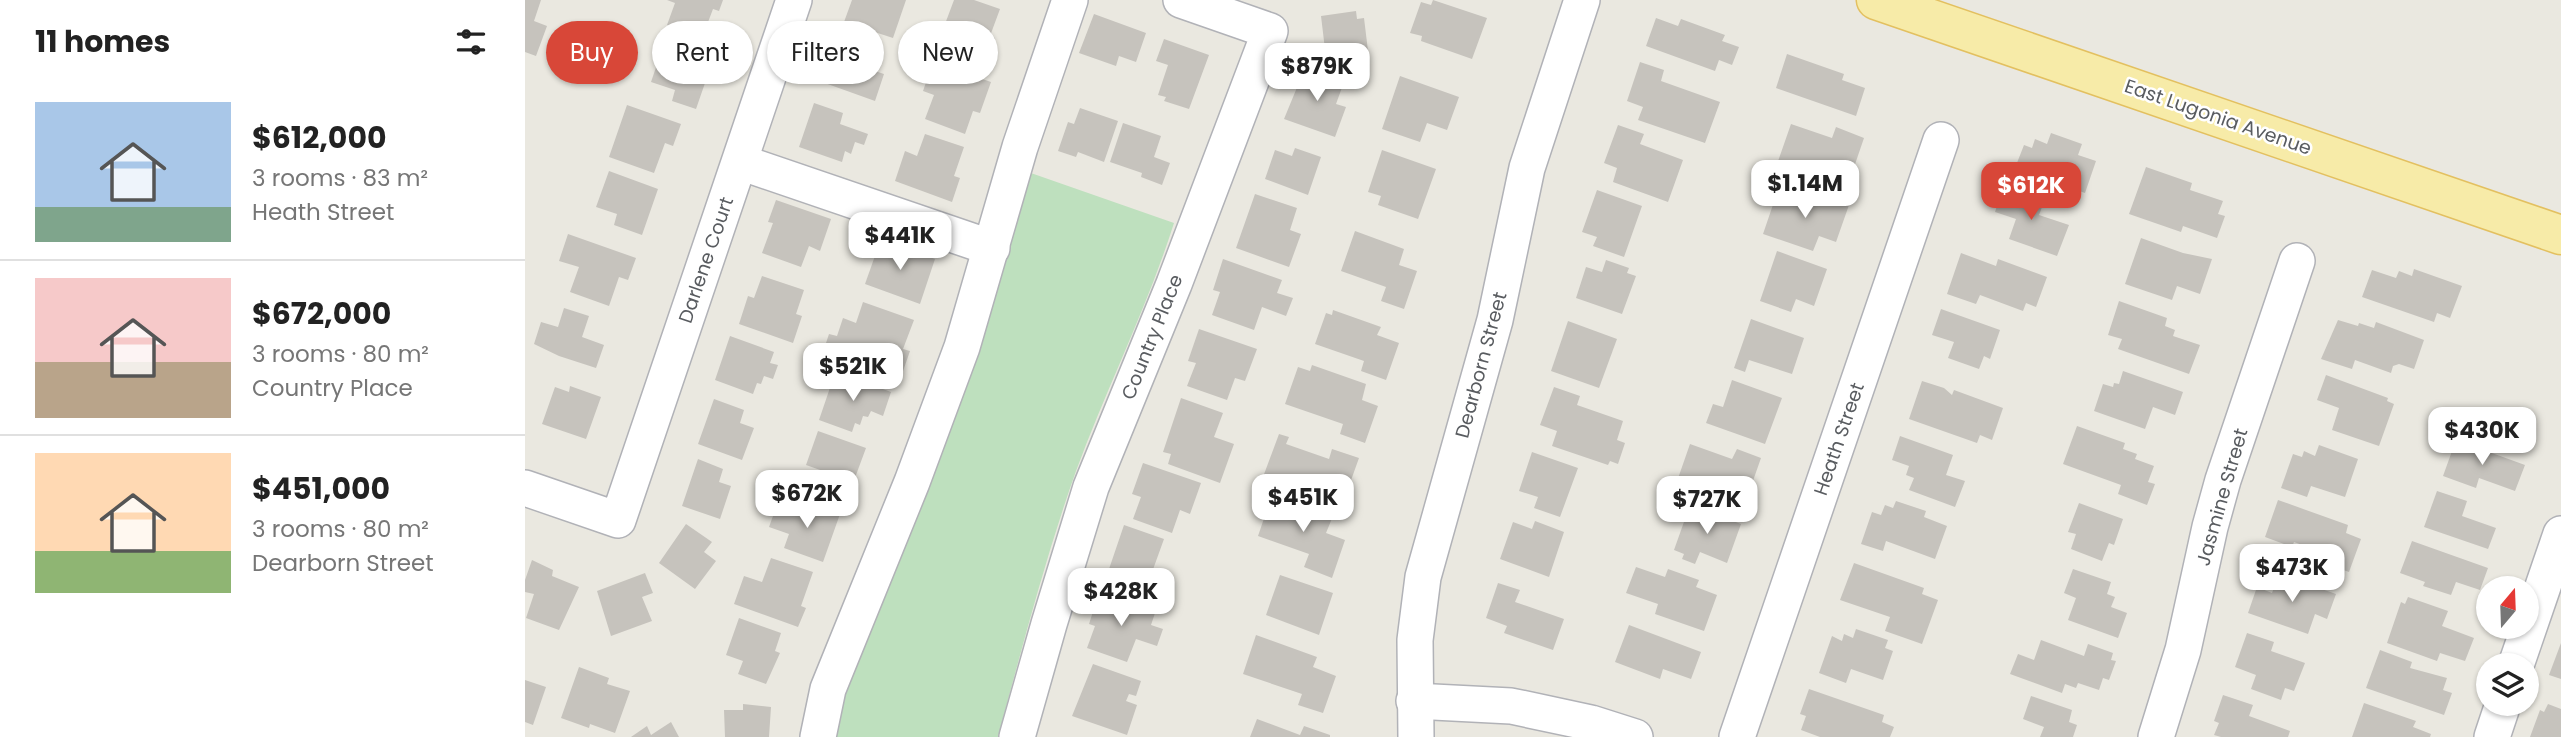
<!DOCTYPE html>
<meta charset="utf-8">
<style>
body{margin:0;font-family:Poppins,sans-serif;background:#f2f2f2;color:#222;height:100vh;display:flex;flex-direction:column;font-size:26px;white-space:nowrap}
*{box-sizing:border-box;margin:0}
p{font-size:23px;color:#767676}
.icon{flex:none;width:38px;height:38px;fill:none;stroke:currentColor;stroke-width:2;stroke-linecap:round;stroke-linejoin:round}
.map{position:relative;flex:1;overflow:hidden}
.side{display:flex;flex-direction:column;background:#fff;width:525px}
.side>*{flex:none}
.hud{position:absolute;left:21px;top:21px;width:665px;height:63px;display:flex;gap:14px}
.needle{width:46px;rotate:19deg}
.controls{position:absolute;left:1951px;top:576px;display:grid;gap:14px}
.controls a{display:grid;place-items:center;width:63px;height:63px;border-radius:50%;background:#fff;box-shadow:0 2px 5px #0004;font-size:35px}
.price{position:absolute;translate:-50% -60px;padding:0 16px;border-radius:14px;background:#fff;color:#222;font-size:23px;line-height:46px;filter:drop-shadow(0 2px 4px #0008)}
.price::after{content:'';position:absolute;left:50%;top:42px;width:21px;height:16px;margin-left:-10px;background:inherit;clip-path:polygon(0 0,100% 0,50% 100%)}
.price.selected{background:#d84738;color:#fff}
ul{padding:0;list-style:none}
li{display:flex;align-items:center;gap:21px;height:175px;padding:0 35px}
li+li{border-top:2px solid #e0e0e0}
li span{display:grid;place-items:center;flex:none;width:196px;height:140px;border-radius:0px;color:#555}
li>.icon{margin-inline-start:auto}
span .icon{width:84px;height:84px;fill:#fffc;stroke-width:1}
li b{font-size:30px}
h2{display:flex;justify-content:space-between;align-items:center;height:84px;padding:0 35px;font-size:30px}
.pill{padding:0 24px;border-radius:32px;background:#fff;box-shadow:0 2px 5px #0004;font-size:24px;line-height:63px}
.pill.selected{background:#d84738;color:#fff}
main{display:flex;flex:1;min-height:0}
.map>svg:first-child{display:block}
.green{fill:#bee0be}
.building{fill:#c6c3bd}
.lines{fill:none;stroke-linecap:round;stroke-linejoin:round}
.minor-casing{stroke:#b1b2b7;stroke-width:38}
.major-casing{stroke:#e3c060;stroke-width:41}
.minor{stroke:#fff;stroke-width:35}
.major{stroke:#f7eba8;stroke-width:38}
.labels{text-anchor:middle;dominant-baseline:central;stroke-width:5;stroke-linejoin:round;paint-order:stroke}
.street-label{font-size:19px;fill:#595c60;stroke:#fff}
</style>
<main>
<section class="side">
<h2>11 homes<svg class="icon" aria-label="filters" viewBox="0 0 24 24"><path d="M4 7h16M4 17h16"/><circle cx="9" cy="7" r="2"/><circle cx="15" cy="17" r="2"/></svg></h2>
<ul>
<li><span style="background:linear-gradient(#a9c7e8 75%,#7fa58c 0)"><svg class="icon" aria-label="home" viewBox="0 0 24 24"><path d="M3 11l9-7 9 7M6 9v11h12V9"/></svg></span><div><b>$612,000</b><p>3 rooms · 83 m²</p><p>Heath Street</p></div></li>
<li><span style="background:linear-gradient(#f6c9c9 60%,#b9a48a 0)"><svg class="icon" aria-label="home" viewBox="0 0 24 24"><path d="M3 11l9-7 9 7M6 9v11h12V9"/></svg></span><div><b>$672,000</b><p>3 rooms · 80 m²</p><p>Country Place</p></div></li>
<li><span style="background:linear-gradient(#ffd9b3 70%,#8fb573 0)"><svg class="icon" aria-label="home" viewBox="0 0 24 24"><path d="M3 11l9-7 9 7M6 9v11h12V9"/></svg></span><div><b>$451,000</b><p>3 rooms · 80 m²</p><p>Dearborn Street</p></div></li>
</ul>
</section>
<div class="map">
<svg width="2036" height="737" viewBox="0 0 2036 737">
<rect width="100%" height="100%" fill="#eae8e0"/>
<!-- green -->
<path class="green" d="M 503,172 L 649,223 C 622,308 582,387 551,471 C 520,558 497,648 473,737 L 306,737 L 310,714 Z"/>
<!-- building -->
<g class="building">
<path d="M 0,0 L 16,0 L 9,21 L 22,26 L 11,56 L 0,52 Z"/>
<path d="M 142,0 L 198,0 L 194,11 L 188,9 L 177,38 L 142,25 L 150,3 Z"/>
<path d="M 327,0 L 381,0 L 368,38 L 319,22 Z"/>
<path d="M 429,0 L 449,0 L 475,9 L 465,36 L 470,38 L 462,61 L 428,49 L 432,37 L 417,32 Z"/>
<path d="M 908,0 L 962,18 L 947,59 L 896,41 L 897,36 L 885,33 L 896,2 L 906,5 Z"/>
<path d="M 831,11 L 832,19 L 839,18 L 844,59 L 802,66 L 796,16 Z"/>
<path d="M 569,14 L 621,33 L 611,62 L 594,56 L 591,66 L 554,53 Z"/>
<path d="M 1131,18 L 1153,26 L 1156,19 L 1200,35 L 1197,41 L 1214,47 L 1207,65 L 1194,60 L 1190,71 L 1121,46 Z"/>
<path d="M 319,33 L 358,47 L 350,71 L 359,74 L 350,101 L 297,82 L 307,53 L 311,55 Z"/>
<path d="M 639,39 L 684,55 L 664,109 L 639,101 L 641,97 L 633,95 L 643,65 L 631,61 Z"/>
<path d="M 139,44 L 188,60 L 171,109 L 147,101 L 150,90 L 126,82 Z"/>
<path d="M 1262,54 L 1319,74 L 1317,80 L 1340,88 L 1331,116 L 1251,88 Z"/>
<path d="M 408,62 L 466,82 L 455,113 L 448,111 L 440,134 L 400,119 L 409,95 L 398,91 Z"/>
<path d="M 1115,62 L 1139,70 L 1136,81 L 1195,102 L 1180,143 L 1113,120 L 1118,107 L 1102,101 Z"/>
<path d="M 780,68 L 819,82 L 811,104 L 821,107 L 810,137 L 759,119 Z"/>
<path d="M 875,76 L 934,97 L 922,130 L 902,123 L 895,142 L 857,129 Z"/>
<path d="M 289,103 L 318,113 L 315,124 L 343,134 L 339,145 L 330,142 L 326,154 L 320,151 L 317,162 L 274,147 Z"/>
<path d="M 102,105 L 156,124 L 148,146 L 140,143 L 129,173 L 84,157 Z"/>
<path d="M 555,108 L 593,121 L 579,162 L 553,152 L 551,157 L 533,151 L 543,122 L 549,124 Z"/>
<path d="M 598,123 L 636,136 L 629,157 L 645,163 L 637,185 L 616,177 L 617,173 L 585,162 Z"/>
<path d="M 1266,124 L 1307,138 L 1311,127 L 1339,138 L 1326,176 L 1309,171 L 1304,186 L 1251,167 Z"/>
<path d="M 1093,125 L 1119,134 L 1115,144 L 1158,160 L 1143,202 L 1088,182 L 1092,168 L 1079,163 Z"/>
<path d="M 1526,133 L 1557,144 L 1553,155 L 1571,161 L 1560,193 L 1490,168 L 1499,145 L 1507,148 L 1510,139 L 1522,144 Z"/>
<path d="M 400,134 L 439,147 L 429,176 L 435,178 L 427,202 L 370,181 L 380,151 L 392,156 Z"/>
<path d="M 770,148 L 796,157 L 783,195 L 740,179 L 750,150 L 767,156 Z"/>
<path d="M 857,150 L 911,169 L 893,219 L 853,205 L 856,196 L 843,192 Z"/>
<path d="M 1621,167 L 1667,183 L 1665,190 L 1698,201 L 1693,214 L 1700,216 L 1692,238 L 1658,226 L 1656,232 L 1604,214 Z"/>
<path d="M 84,171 L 133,189 L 117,235 L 89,225 L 92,214 L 71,207 Z"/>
<path d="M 1478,187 L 1519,202 L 1514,215 L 1544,225 L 1532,256 L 1484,239 L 1491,219 L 1470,212 Z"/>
<path d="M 1072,190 L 1117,206 L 1099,257 L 1068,246 L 1072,237 L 1057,232 Z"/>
<path d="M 1253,190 L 1296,205 L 1299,196 L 1324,205 L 1311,242 L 1294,236 L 1288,251 L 1238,234 Z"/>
<path d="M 730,194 L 772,208 L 765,230 L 776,234 L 764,267 L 711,248 Z"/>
<path d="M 251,200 L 306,219 L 295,251 L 284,246 L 276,267 L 237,253 L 248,223 L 243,222 Z"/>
<path d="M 830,231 L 879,249 L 874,265 L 892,271 L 879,309 L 856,301 L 861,287 L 816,271 Z"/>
<path d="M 43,234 L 111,258 L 103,280 L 94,277 L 84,306 L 45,292 L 54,267 L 34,261 Z"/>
<path d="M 1616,238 L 1658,253 L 1687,259 L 1675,294 L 1652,286 L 1647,300 L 1600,284 Z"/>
<path d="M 356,239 L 410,259 L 395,304 L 340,284 Z"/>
<path d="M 1252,251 L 1302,269 L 1289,306 L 1271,299 L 1266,312 L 1235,301 Z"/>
<path d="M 1436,253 L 1471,266 L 1473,259 L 1522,277 L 1511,307 L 1501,303 L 1498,311 L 1455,295 L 1451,304 L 1422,294 Z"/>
<path d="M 698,259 L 757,280 L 752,293 L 768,298 L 761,316 L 737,307 L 729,330 L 687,315 L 695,292 L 688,290 Z"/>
<path d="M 1081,260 L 1104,268 L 1102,273 L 1111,276 L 1097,314 L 1051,298 L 1061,267 L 1077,272 Z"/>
<path d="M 1889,269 L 1937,286 L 1925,318 L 1912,313 L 1909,322 L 1837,297 L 1847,270 L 1871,278 L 1874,271 L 1887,276 Z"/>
<path d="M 237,276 L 279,290 L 271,314 L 277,316 L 268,343 L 214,324 L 223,296 L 229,298 Z"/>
<path d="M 1594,301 L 1642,318 L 1640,326 L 1650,330 L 1648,336 L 1675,345 L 1664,374 L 1593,349 L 1597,339 L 1583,335 Z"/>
<path d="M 338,302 L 389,320 L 378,349 L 385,351 L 377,374 L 300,346 L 304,334 L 312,336 L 318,318 L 331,323 Z"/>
<path d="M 39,308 L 64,316 L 57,337 L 79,345 L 71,368 L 34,356 L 9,344 L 16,322 L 33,327 Z"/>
<path d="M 1416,309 L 1475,330 L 1465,359 L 1459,356 L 1454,369 L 1423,358 L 1429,342 L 1407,335 Z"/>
<path d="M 808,310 L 856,327 L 852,335 L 874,343 L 861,380 L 836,371 L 839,361 L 790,344 L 801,313 L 807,315 Z"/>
<path d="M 1226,319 L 1279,338 L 1267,374 L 1224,360 L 1220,372 L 1209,368 Z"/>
<path d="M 1813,320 L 1833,326 L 1834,323 L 1849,328 L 1851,322 L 1899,340 L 1889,369 L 1874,364 L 1868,366 L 1866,373 L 1830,360 L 1827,369 L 1796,359 Z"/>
<path d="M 1043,321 L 1092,339 L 1074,388 L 1026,371 Z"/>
<path d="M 674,329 L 732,349 L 720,381 L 710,378 L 702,400 L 662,386 L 671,363 L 663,361 Z"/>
<path d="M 205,336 L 249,352 L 245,363 L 253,365 L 248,379 L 239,376 L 236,384 L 232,383 L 228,394 L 190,380 Z"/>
<path d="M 787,365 L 841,384 L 837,400 L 853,406 L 840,443 L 815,434 L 818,424 L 760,404 L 773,367 L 785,371 Z"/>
<path d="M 1598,371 L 1658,392 L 1650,415 L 1628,407 L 1620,429 L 1569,411 L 1578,384 L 1588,387 L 1589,383 L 1594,384 Z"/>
<path d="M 1801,375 L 1863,398 L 1862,401 L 1869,404 L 1854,446 L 1807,430 L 1814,408 L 1792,400 Z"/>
<path d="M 309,376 L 326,382 L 328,378 L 366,392 L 358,416 L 346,411 L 343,417 L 338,416 L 335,425 L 330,423 L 327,432 L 294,420 Z"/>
<path d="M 1207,380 L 1257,398 L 1240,444 L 1181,423 L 1188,404 L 1198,407 Z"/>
<path d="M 1397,381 L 1419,388 L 1427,395 L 1429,390 L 1478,408 L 1467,440 L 1455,435 L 1452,443 L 1384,419 Z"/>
<path d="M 45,386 L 76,397 L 61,439 L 17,424 L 30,387 L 44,392 Z"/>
<path d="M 1029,387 L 1055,396 L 1052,405 L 1098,421 L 1092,440 L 1100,443 L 1093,464 L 1085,461 L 1083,465 L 1027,446 L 1032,431 L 1015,425 Z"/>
<path d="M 656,398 L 698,413 L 689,437 L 709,444 L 695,483 L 643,464 L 646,454 L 638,452 Z"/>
<path d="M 189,399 L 219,410 L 215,423 L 229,428 L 217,460 L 173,444 Z"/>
<path d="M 1552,426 L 1600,443 L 1598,449 L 1612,454 L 1610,459 L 1629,466 L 1623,482 L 1630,484 L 1622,505 L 1593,494 L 1596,485 L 1538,464 Z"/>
<path d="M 293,431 L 341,448 L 324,494 L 293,484 L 298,471 L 281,465 Z"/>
<path d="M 754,434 L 764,437 L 761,444 L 804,459 L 807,449 L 834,458 L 820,497 L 798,489 L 796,498 L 738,477 Z"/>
<path d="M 1375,436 L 1428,455 L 1421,475 L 1440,481 L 1430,507 L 1384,490 L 1389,478 L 1381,475 L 1384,466 L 1367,460 Z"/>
<path d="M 1931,440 L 2000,465 L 1990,491 L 1954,478 L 1951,488 L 1918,476 Z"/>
<path d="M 1165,444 L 1207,459 L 1212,449 L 1236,458 L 1223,495 L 1206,489 L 1201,505 L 1150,487 Z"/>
<path d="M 1794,445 L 1833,459 L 1820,497 L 1786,486 L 1782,497 L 1756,488 L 1768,454 L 1777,457 L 1779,451 L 1790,456 Z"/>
<path d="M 1007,452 L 1053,468 L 1035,517 L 1009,508 L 1013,497 L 994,491 Z"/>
<path d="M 173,459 L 198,469 L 194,482 L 206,486 L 195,519 L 157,506 Z"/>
<path d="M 618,463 L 676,483 L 665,514 L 655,510 L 647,533 L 608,519 L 616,497 L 607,494 Z"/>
<path d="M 1912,491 L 1942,501 L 1937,516 L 1971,528 L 1963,549 L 1899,527 Z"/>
<path d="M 747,495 L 808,516 L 801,533 L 820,540 L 807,578 L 779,567 L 784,554 L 733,536 Z"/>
<path d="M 1753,500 L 1823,525 L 1821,533 L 1836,539 L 1824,572 L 1776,555 L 1780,546 L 1769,542 L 1767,547 L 1740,537 Z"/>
<path d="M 1371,501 L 1401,511 L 1399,517 L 1422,526 L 1410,559 L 1361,541 L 1358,551 L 1336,544 L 1347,512 L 1356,515 L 1360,505 L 1368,508 Z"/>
<path d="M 1554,503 L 1598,519 L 1589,545 L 1584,543 L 1577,561 L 1546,549 L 1551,534 L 1543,532 Z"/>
<path d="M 286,504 L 315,514 L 298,562 L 259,548 L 264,534 L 244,527 L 252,505 L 282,515 Z"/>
<path d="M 1165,505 L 1216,524 L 1202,563 L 1175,552 L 1170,564 L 1157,559 L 1159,554 L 1149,550 Z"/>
<path d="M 1010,521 L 1039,532 L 1024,577 L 975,559 L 988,522 L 1007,529 Z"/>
<path d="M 161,524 L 187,542 L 179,552 L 191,561 L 170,589 L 134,563 Z"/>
<path d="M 599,525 L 639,539 L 626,575 L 617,572 L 613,582 L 583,572 Z"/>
<path d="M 1887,541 L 1963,568 L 1955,590 L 1931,582 L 1926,595 L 1898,586 L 1900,582 L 1875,573 Z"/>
<path d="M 246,558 L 288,572 L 276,606 L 281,608 L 273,627 L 209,604 L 219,576 L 237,582 Z"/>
<path d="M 7,560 L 28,570 L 27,576 L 54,587 L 34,630 L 1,618 L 9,594 L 0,592 L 0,580 Z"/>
<path d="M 1329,563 L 1399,588 L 1397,594 L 1413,600 L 1397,644 L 1360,631 L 1365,617 L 1315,600 Z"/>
<path d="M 1111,567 L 1140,577 L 1143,569 L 1174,580 L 1171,587 L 1192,595 L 1179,631 L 1130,614 L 1133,604 L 1101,593 Z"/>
<path d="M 1548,569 L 1586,582 L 1582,594 L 1590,597 L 1586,607 L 1602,613 L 1593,638 L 1543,620 L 1551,598 L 1539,593 Z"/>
<path d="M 120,573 L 128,593 L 117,597 L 127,621 L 86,636 L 72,591 Z"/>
<path d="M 755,575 L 808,593 L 794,635 L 741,615 Z"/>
<path d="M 1759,576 L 1811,594 L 1802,619 L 1790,614 L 1783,634 L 1723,613 L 1732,587 L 1747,593 L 1751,582 L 1756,584 Z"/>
<path d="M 973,583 L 995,590 L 990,602 L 1039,619 L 1028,650 L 979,633 L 982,626 L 961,618 Z"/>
<path d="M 574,593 L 630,613 L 626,625 L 638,629 L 632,646 L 611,639 L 602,662 L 562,648 L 570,626 L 564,624 Z"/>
<path d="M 1883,597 L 1923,611 L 1917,626 L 1949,638 L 1940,661 L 1915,653 L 1912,661 L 1862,643 L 1876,602 L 1880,604 Z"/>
<path d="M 214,618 L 256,633 L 250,651 L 255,653 L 241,684 L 213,674 L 218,661 L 201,655 Z"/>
<path d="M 1104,625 L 1176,652 L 1166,679 L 1138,669 L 1135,679 L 1090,662 Z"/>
<path d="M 1331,629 L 1363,640 L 1360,648 L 1368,651 L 1358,680 L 1326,669 L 1321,683 L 1294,673 L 1307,636 L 1317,641 L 1319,634 L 1328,638 Z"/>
<path d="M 1722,633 L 1749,642 L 1746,651 L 1780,663 L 1769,691 L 1760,688 L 1756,700 L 1726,689 L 1731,675 L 1710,667 Z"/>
<path d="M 731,635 L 792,657 L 788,667 L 811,676 L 798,713 L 773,705 L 777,694 L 718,674 Z"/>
<path d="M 1516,640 L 1559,656 L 1563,644 L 1588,653 L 1586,660 L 1591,661 L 1584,680 L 1578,678 L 1574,690 L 1553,683 L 1551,688 L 1540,684 L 1537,693 L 1485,674 L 1493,654 L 1509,660 Z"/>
<path d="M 2036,643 L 2036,679 L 2024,675 Z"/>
<path d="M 1855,650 L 1887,662 L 1885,668 L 1922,678 L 1918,690 L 1927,693 L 1919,715 L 1841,688 Z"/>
<path d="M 568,664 L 616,681 L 611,696 L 604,694 L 601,701 L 612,705 L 602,735 L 547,716 Z"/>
<path d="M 54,667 L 84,678 L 82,684 L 105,691 L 90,733 L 65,724 L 64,728 L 36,718 Z"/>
<path d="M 0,680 L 21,687 L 8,725 L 0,722 Z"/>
<path d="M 1284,689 L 1359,715 L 1357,722 L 1369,727 L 1365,737 L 1295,737 L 1276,730 L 1281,716 L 1275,714 Z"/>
<path d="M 1698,695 L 1728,705 L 1724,716 L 1765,731 L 1763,737 L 1696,737 L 1689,735 L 1694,723 L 1689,721 Z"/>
<path d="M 1506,696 L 1547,710 L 1544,722 L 1552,725 L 1548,737 L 1515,737 L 1519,727 L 1498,719 Z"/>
<path d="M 1839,703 L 1891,721 L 1888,727 L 1906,734 L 1905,737 L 1827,737 Z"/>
<path d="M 218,704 L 246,707 L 244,737 L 200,737 L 199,710 L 218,710 Z"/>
<path d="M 2023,704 L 2036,709 L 2036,737 L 2005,737 L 2015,710 L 2019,712 Z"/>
<path d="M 732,719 L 775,735 L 779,726 L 805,735 L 805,737 L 725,737 Z"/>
<path d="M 146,722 L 154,737 L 106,737 L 122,726 L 126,735 Z"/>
</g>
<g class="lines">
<defs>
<g id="minor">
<path d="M 215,162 L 467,248"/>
<path d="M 0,488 L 93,520 L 269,0"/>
<path d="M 1991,665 L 2036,534"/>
<path d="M 889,701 L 986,706 L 1066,723 L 1110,737"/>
<path d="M 293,737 L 303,689 L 387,482 L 437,347 L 495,147 L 545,0"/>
<path d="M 492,737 L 524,624 L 566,487 L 649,284 L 745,31 L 656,0"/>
<path d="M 891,737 L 890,640 L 898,577 L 970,320 L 1002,168 L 1057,0"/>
<path d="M 1212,737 L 1416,140"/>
<path d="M 1631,737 L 1658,650 L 1685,527 L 1698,480 L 1772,261"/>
<path d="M 1967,737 L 1978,704"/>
</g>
<path id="major" d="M 1351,0 L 2036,235"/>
</defs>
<!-- minor casing -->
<use href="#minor" class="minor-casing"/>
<!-- major casing -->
<use href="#major" class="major-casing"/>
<!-- minor -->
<use href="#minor" class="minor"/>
<!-- major -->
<use href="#major" class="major"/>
</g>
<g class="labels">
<!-- street labels -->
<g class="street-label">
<text transform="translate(1693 117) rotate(19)">East Lugonia Avenue</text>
<text transform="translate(181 260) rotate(-71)">Darlene Court</text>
<text transform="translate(627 337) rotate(-68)">Country Place</text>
<text transform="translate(956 365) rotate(-75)">Dearborn Street</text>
<text transform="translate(1314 439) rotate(-71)">Heath Street</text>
<text transform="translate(1697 497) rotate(-74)">Jasmine Street</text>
</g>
</g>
</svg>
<div class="controls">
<a><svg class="needle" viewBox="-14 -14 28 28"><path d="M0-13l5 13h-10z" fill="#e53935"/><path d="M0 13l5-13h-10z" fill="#767676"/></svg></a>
<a><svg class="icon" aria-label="layers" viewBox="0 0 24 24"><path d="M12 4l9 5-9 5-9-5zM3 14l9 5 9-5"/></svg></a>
</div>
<b class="price" style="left:792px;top:103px">$879K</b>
<b class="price" style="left:1280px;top:220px">$1.14M</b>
<b class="price selected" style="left:1506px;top:222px">$612K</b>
<b class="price" style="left:375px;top:272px">$441K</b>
<b class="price" style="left:328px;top:403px">$521K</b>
<b class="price" style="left:1957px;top:467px">$430K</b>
<b class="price" style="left:282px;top:530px">$672K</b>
<b class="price" style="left:778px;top:534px">$451K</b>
<b class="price" style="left:1182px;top:536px">$727K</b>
<b class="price" style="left:1767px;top:604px">$473K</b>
<b class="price" style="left:596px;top:628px">$428K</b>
<div class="hud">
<a class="pill selected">Buy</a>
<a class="pill">Rent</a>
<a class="pill">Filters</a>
<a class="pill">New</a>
</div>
</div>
</main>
